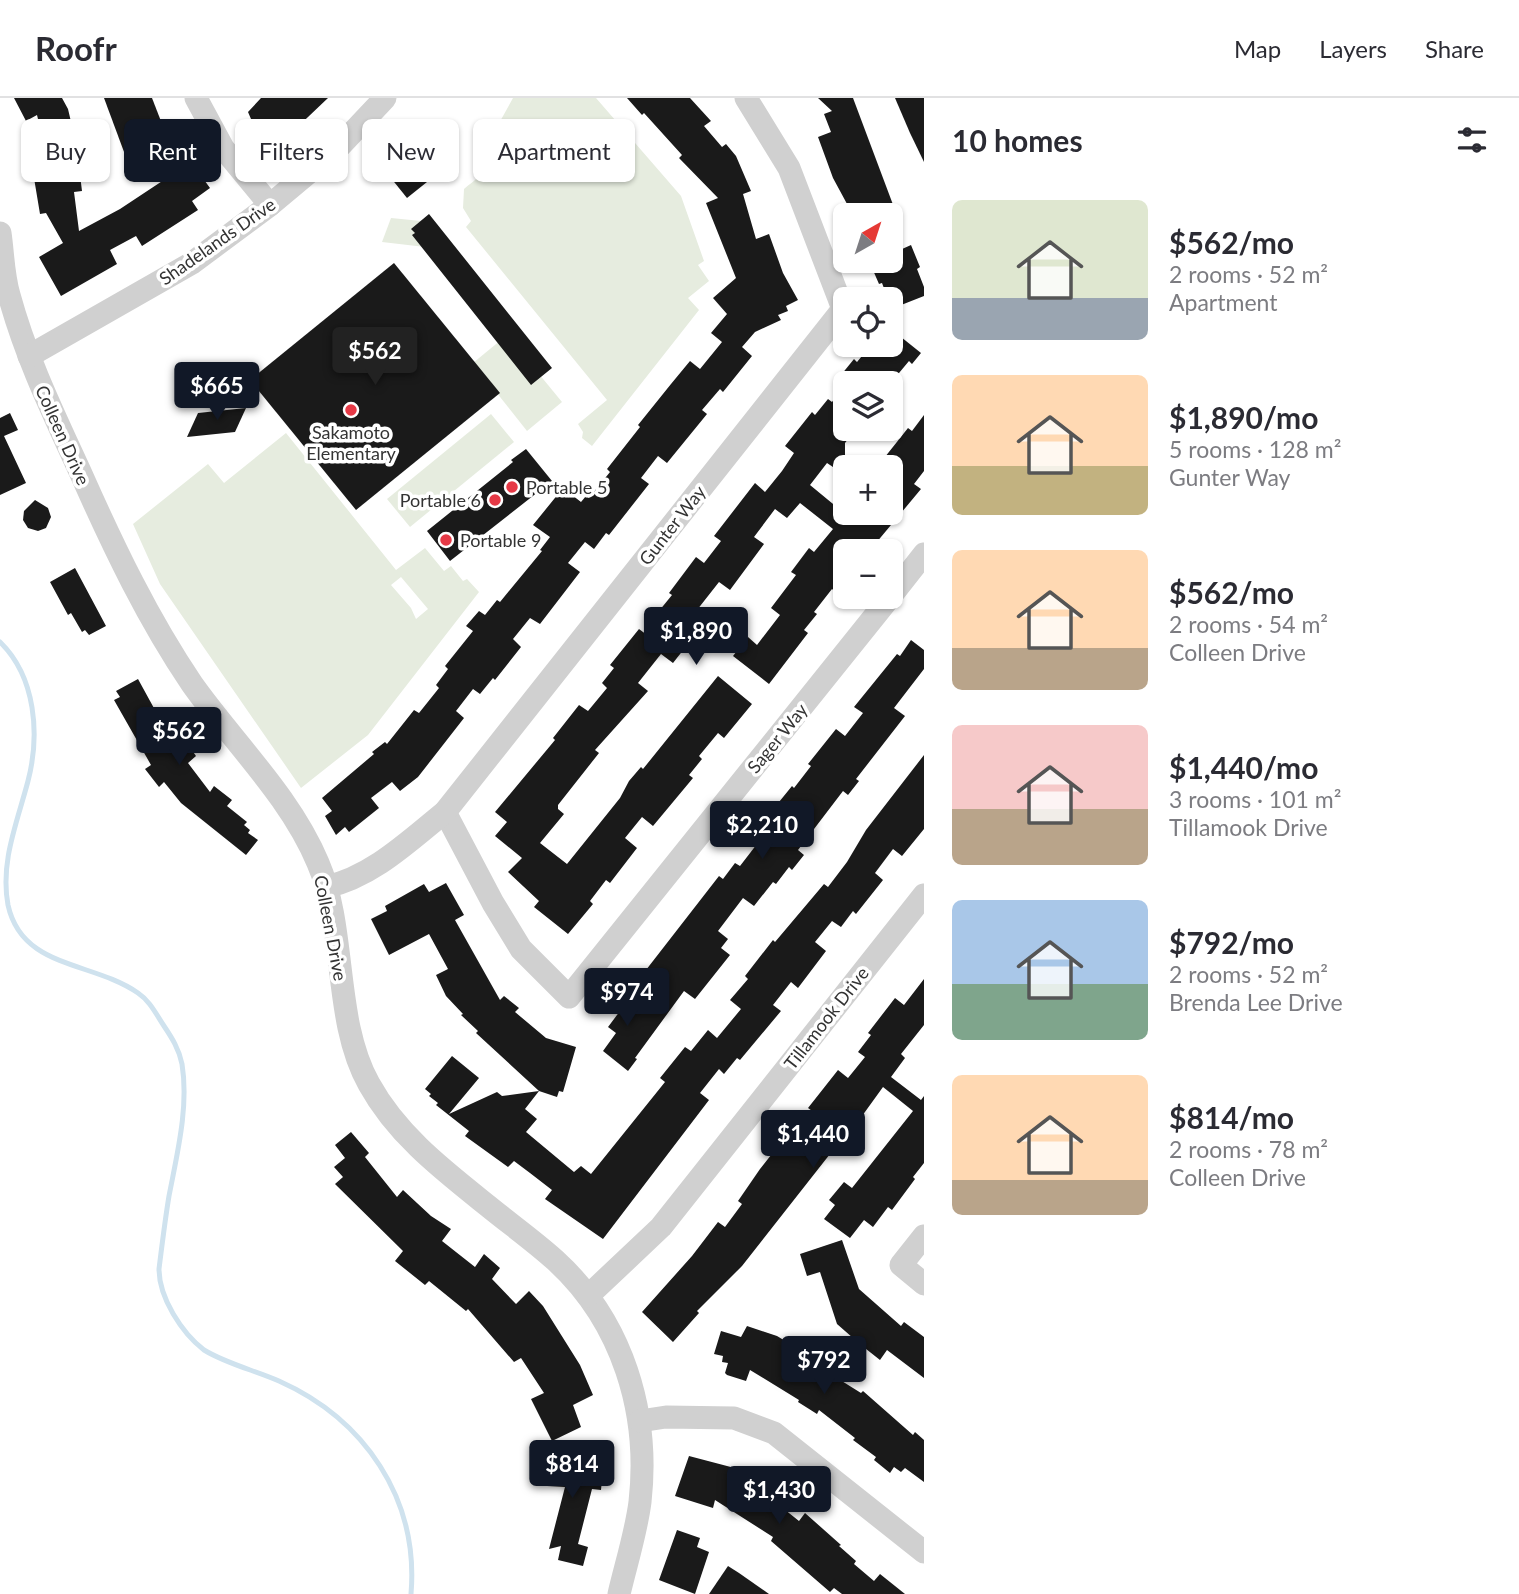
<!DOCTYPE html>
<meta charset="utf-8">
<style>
body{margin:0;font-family:Lato,sans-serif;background:#f7f7f7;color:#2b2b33;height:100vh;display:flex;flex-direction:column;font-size:26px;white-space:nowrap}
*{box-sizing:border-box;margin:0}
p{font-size:23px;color:#7c7c81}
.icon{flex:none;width:38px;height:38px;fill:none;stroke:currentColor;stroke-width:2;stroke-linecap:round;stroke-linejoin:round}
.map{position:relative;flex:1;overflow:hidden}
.details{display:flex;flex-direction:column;background:#fff;width:595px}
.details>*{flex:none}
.top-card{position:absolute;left:21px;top:21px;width:665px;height:63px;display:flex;gap:14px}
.needle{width:46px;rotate:39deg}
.fabs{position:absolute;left:833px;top:105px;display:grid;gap:14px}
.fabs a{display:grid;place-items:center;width:70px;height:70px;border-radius:10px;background:#fff;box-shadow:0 2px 5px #0004;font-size:35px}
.price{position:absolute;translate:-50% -60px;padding:0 16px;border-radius:7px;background:#111827;color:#fff;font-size:23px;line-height:46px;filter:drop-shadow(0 2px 4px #0008)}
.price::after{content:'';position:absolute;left:50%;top:42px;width:21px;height:16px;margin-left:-10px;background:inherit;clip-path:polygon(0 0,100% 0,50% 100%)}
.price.selected{background:#222;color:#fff}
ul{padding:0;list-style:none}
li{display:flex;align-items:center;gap:21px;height:175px;padding:0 28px}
li span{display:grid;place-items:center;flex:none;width:196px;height:140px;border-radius:10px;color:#555}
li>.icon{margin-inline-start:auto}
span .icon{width:84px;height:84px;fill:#fffc;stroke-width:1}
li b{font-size:30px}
h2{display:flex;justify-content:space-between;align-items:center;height:84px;padding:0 28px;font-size:30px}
.pill{padding:0 24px;border-radius:10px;background:#fff;box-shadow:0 2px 5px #0004;font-size:24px;line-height:63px}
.pill.selected{background:#111827;color:#fff}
header{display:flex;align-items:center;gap:42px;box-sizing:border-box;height:98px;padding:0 35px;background:#fff;border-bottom:2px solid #e1e1e2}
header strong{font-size:33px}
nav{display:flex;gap:38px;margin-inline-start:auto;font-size:24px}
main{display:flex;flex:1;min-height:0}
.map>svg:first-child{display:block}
.green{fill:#e6ecdf;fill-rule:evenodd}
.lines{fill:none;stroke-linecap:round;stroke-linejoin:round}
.stream{stroke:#cfe2ee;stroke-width:5}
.building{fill:#1a1a1a}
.minor{stroke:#d0d0d0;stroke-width:23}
.poi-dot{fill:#e63946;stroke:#fff;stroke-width:2.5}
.labels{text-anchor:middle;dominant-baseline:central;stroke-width:7;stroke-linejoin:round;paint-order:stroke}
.street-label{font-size:18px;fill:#333;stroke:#fff}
.poi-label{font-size:18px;fill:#333;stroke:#fff;text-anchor:start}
</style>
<header>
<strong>Roofr</strong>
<nav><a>Map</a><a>Layers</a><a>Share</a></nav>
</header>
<main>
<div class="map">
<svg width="924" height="1496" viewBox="0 0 924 1496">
<rect width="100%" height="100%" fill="#fff"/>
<!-- green -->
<g class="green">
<path d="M 513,0 L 596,0 L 681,98 L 704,163 L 698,167 L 709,183 L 688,200 L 699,212 L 592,348 L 582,340 L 583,334 L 578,326 L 607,302 L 466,129 L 471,123 L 463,110 L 464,91 C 476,81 499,66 494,48 L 488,45 Z"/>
<path d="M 391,120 L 431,124 L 425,149 L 382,144 Z"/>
<path d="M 507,237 L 562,304 L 527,333 L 473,265 Z"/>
<path d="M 491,316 L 514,344 L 410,429 L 387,401 Z"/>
<path d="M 286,335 L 396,472 L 425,450 L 444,473 L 451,468 L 463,483 L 467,481 L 479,494 L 368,637 L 301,690 L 160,486 L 133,426 L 208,366 L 224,385 ZM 401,479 L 428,511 L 416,521 L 411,510 L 391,487 Z"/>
</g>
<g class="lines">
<!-- stream -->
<path class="stream" d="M 0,544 C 36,579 40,637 28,683 C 17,725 0,764 8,807 C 22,871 92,863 138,895 C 150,903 156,916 164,928 C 172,940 179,951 182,966 C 189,1009 177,1056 169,1098 C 165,1122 162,1147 159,1171 C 159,1200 182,1235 204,1252 C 227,1266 254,1272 279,1283 C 364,1321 419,1400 411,1496"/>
</g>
<!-- building -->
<g class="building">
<path d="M 14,0 L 62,0 L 68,11 L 76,45 L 82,93 L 74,94 L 79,133 L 120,111 L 191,64 L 210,90 L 192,103 L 198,112 L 142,148 L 136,138 L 110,152 L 117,166 L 61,198 L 39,159 L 63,145 L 46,115 L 40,116 L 29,50 L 44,46 L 37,17 L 26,23 Z"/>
<path d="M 104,0 L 152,0 L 171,49 L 132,63 L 127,62 Z"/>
<path d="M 261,0 L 328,0 L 288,38 L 281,32 L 268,45 L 247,24 L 251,21 L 248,14 Z"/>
<path d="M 627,0 L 690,0 L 711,23 L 704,28 L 722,49 L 726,46 L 736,58 L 751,93 L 743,96 L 756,141 L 769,136 L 783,175 L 798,202 L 786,208 L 788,213 L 778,217 L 781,222 L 755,234 L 742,249 L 752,258 L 723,294 L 720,291 L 702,312 L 707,316 L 667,365 L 658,358 L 641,380 L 649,386 L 609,437 L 606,435 L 594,451 L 585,444 L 568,465 L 580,474 L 540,526 L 530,520 L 513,541 L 521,549 L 495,582 L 493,580 L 480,596 L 473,591 L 456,613 L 464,620 L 418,679 L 400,693 L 392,684 L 371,700 L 379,710 L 349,734 L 345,729 L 336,737 L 325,718 L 332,713 L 322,700 L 374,656 L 372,654 L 385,644 L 387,646 L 414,612 L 419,615 L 439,590 L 436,587 L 448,571 L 445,568 L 473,533 L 466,528 L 479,513 L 485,517 L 497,502 L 500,504 L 542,453 L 540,452 L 550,439 L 533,427 L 563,390 L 581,404 L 586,398 L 589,400 L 610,374 L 607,371 L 640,329 L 638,327 L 671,286 L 690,263 L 700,271 L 722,244 L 711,235 L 727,216 L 713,200 L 736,180 L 706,105 L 718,100 L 679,60 L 682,57 L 644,15 L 642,17 Z"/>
<path d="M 818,0 L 853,0 L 895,112 L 882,117 L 853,117 L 833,80 L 818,39 L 831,34 L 824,16 L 832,13 Z"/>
<path d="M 895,0 L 924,0 L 924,64 L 910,35 Z"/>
<path d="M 400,30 L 437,76 L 407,100 L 370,54 Z"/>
<path d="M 429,116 L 552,270 L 531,287 L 412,137 L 415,135 L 411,131 Z"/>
<path d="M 911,147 L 920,169 L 917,171 L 924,189 L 924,198 L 891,211 L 891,201 L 888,201 L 882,185 L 879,186 L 869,163 L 891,163 L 891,156 Z"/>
<path d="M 394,165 L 500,295 L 356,412 L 250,282 Z"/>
<path d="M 896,235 L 921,255 L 912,266 L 909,263 L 894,281 L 884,273 L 874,285 L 852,285 L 841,277 L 854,261 L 857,264 L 871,247 L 891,247 Z"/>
<path d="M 845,287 L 845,331 L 856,331 L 845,345 L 845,377 L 827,365 L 810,387 L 844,415 L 891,415 L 891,369 L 877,369 L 908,330 L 912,333 L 924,317 L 924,373 L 914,386 L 921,391 L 876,445 L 886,453 L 845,453 L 845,488 L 838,496 L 832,491 L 814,514 L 817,516 L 804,532 L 808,535 L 769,586 L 733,558 L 748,539 L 757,547 L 780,517 L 771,510 L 796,477 L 791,474 L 809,450 L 814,454 L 833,431 L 800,405 L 787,420 L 775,411 L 754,439 L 764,446 L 730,492 L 719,484 L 697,512 L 706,520 L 686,544 L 684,551 L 673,565 L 661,556 L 638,585 L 648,593 L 595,652 L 599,655 L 558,707 L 558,711 L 564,716 L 540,745 L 567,766 L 620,700 L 629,683 L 641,669 L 643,671 L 718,578 L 752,606 L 724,640 L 718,635 L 699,658 L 702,661 L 689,677 L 693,680 L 653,728 L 642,719 L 625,740 L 637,750 L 610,785 L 606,782 L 590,803 L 593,806 L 568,836 L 534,809 L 539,803 L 508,774 L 522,760 L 495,738 L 507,724 L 495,714 L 555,642 L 553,640 L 579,607 L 588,613 L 607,590 L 602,585 L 614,570 L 610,567 L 639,531 L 647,537 L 663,516 L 659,513 L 672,497 L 669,495 L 696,459 L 704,465 L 721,443 L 714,438 L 755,385 L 765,394 L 782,373 L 794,355 L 785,348 L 812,314 L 815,317 L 828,301 L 832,304 Z"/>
<path d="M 246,310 L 235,334 L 187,339 L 198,315 Z"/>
<path d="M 10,315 L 18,332 L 4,338 L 26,385 L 0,397 L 0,320 Z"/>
<path d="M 526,351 L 552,383 L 450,463 L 427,433 L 513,364 L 511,362 Z"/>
<path d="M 35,402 L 48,410 L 51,419 L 46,430 L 38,433 L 28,430 L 23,422 L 24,413 Z"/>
<path d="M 75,470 L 106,528 L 89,537 L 85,532 L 82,534 L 71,515 L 68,517 L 50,484 Z"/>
<path d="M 911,542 L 924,552 L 924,571 L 894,610 L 905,618 L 856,681 L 859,683 L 848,697 L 843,693 L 798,752 L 804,757 L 792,772 L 789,769 L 776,786 L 773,784 L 754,808 L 743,800 L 718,833 L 728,841 L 721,850 L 730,857 L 695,901 L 684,893 L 635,960 L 637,961 L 628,973 L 603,953 L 616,935 L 608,929 L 635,893 L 632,890 L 719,778 L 723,781 L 735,765 L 740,768 L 757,746 L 749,741 L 792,688 L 794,690 L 811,668 L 808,666 L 836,631 L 845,638 L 863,615 L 854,609 L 897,556 L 900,558 Z"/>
<path d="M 138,581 L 161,623 L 169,619 L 196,658 L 188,665 L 210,694 L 214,688 L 232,702 L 227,708 L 247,724 L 244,727 L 250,732 L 248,735 L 258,742 L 246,757 L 181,705 L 164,684 L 159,689 L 145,671 L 151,667 L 114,602 L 120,599 L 116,593 Z"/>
<path d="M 924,657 L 924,731 L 902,758 L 893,751 L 875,775 L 883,782 L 856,816 L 853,813 L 841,829 L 832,823 L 815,844 L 826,853 L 798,890 L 791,884 L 773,907 L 781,913 L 740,962 L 737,960 L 724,976 L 719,971 L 700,995 L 709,1002 L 603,1141 L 545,1101 L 552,1092 L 530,1075 L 514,1063 L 508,1069 L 465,1038 L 469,1033 L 436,1007 L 438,1005 L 429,998 L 431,996 L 425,991 L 452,958 L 479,980 L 449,1016 L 497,994 L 502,998 L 539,993 L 476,935 L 478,933 L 461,917 L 463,916 L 446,898 L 436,877 L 448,871 L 429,836 L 389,857 L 371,821 L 387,813 L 385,808 L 424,786 L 429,794 L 446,785 L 464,817 L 455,822 L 500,902 L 504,898 L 519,910 L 515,914 L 546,940 L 576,949 L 563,994 L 559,993 L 557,999 L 539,993 L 525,1011 L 537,1021 L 526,1034 L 574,1074 L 581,1068 L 591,1076 L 665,984 L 660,980 L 685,949 L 691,953 L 708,932 L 717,940 L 741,911 L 730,902 L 748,881 L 745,878 L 773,842 L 775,844 L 824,786 L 828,789 L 847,764 L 866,732 Z"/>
<path d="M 924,881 L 924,927 L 901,956 L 905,960 L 891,979 L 921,1002 L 924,998 L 924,1065 L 913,1079 L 915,1081 L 892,1112 L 888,1109 L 873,1129 L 864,1122 L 850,1140 L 824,1121 L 835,1107 L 829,1102 L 844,1084 L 852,1090 L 913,1013 L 883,989 L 857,1025 L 860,1028 L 846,1046 L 841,1042 L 742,1168 L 697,1213 L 699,1215 L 673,1244 L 642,1214 L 692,1158 L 718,1124 L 725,1129 L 742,1106 L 738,1103 L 760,1071 L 790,1033 L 797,1038 L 815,1015 L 808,1010 L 838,972 L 848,980 L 865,959 L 858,954 L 871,937 L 868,935 L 895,900 L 904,907 Z"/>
<path d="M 351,1034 L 369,1055 L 365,1059 L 397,1099 L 403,1092 L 431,1118 L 451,1131 L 442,1143 L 475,1169 L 484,1156 L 500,1170 L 492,1181 L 516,1206 L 529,1193 L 543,1208 L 580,1267 L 593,1297 L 573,1307 L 581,1329 L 552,1343 L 531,1301 L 544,1295 L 521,1260 L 514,1264 L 468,1211 L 466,1213 L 429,1183 L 425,1187 L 395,1163 L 403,1153 L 335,1086 L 343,1079 L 334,1069 L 345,1060 L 335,1047 Z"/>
<path d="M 842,1142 L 859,1191 L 901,1228 L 904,1224 L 924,1239 L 924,1280 L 887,1252 L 880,1262 L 861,1247 L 837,1226 L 820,1174 L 807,1178 L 800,1156 Z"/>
<path d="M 747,1228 L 777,1238 L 807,1256 L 805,1260 L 861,1295 L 863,1293 L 913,1337 L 915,1334 L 924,1342 L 924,1384 L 905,1370 L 901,1374 L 894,1369 L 890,1375 L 874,1362 L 876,1359 L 853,1342 L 855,1340 L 819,1312 L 817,1316 L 798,1304 L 799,1302 L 750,1272 L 746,1283 L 727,1277 L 725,1275 L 728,1265 L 722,1264 L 723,1258 L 714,1256 L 721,1233 L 741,1239 Z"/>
<path d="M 552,1348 L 584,1351 L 583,1369 L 603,1371 L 601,1392 L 592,1391 L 578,1446 L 588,1449 L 583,1468 L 558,1462 L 561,1448 L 549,1451 L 565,1389 L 547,1388 Z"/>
<path d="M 689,1358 L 746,1373 L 764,1385 L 760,1392 L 799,1423 L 805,1415 L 841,1447 L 839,1448 L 856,1463 L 854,1466 L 874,1483 L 880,1476 L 905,1496 L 842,1496 L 834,1490 L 830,1494 L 771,1443 L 773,1439 L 715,1402 L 713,1410 L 675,1398 Z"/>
<path d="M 677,1432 L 700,1440 L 697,1449 L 709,1454 L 695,1496 L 659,1482 Z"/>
<path d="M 728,1468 L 739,1475 L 769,1496 L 709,1496 Z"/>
</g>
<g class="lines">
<!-- minor -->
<g class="minor">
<path d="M 196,0 L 223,50 L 270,107"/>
<path d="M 0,135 C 3,155 3,177 9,197 C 26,260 55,319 82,378 C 114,450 148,521 192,586 C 233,644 290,698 318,765 C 347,832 333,922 369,986 C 397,1037 443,1072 488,1108 C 510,1126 534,1143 555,1162 C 623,1224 650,1315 640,1404 C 636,1435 626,1466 619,1496"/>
<path d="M 29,258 L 192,165 L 270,107 L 337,51 L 385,0"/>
<path d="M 891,498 L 924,456"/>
<path d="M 445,714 L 493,805 L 521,851 L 569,899 L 890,499"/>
<path d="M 326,789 C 372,779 409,743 445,714 L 843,211 L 789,70 L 746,0"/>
<path d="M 924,1138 L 901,1167 L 924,1186"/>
<path d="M 588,1198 L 661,1129 L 924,797"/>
<path d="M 640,1323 L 666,1319 L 734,1320 L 774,1335 L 924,1454"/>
</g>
</g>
<!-- markers -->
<g class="poi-dot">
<circle cx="351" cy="312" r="7"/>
<circle cx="512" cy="389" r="7"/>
<circle cx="495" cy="402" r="7"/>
<circle cx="446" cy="442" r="7"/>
</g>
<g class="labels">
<!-- street labels -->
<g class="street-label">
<text transform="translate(217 143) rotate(-35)">Shadelands Drive</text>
<text transform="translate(63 337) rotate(66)">Colleen Drive</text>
<text transform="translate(672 427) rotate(-52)">Gunter Way</text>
<text transform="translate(777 640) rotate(-51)">Sager Way</text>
<text transform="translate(331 830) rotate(79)">Colleen Drive</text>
<text transform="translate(826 920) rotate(-52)">Tillamook Drive</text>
</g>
<!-- poi labels -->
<g class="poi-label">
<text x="351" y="334" text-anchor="middle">Sakamoto<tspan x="351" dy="21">Elementary</tspan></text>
<text x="526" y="389">Portable 5</text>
<text x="481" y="402" text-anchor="end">Portable 6</text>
<text x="460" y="442">Portable 9</text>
</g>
</g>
</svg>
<div class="fabs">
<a><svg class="needle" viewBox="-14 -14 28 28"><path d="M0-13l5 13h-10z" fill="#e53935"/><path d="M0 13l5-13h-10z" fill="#7c7c81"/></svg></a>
<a><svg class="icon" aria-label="locate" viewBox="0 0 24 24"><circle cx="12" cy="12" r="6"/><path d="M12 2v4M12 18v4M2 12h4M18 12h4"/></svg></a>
<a><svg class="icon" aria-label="layers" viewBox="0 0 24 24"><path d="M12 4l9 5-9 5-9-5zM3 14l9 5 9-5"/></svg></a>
<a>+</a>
<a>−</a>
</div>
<b class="price selected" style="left:375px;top:289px">$562</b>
<b class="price" style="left:217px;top:324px">$665</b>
<b class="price" style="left:696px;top:569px">$1,890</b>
<b class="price" style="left:179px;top:669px">$562</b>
<b class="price" style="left:762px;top:763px">$2,210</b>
<b class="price" style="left:627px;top:930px">$974</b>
<b class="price" style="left:813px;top:1072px">$1,440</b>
<b class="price" style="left:824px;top:1298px">$792</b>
<b class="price" style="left:572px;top:1402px">$814</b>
<b class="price" style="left:779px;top:1428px">$1,430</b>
<div class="top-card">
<a class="pill">Buy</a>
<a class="pill selected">Rent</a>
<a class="pill">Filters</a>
<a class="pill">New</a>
<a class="pill">Apartment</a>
</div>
</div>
<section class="details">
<h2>10 homes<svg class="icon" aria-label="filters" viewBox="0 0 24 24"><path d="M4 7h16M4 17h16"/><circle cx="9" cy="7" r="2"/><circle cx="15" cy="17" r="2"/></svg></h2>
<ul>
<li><span style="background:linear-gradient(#dfe7d0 70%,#9aa5b1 0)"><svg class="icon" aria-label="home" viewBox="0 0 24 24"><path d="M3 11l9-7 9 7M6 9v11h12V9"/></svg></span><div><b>$562/mo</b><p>2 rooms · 52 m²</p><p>Apartment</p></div></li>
<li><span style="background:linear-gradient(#ffd9b3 65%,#c2b280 0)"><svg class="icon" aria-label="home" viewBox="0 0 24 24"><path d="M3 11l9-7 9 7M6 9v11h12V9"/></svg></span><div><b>$1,890/mo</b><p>5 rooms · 128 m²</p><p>Gunter Way</p></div></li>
<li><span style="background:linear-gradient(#ffd9b3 70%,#b9a48a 0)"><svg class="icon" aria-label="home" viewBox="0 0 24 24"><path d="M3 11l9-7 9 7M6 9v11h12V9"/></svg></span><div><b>$562/mo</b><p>2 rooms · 54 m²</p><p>Colleen Drive</p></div></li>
<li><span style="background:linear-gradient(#f6c9c9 60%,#b9a48a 0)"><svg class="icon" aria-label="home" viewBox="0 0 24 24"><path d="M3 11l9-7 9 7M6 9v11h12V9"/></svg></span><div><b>$1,440/mo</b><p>3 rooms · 101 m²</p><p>Tillamook Drive</p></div></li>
<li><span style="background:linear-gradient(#a9c7e8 60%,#7fa58c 0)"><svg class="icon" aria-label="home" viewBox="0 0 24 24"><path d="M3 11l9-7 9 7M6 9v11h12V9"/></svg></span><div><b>$792/mo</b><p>2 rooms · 52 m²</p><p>Brenda Lee Drive</p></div></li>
<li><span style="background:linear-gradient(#ffd9b3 75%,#b9a48a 0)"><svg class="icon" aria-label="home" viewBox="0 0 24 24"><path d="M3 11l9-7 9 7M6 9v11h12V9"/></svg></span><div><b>$814/mo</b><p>2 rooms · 78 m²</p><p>Colleen Drive</p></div></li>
</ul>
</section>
</main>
